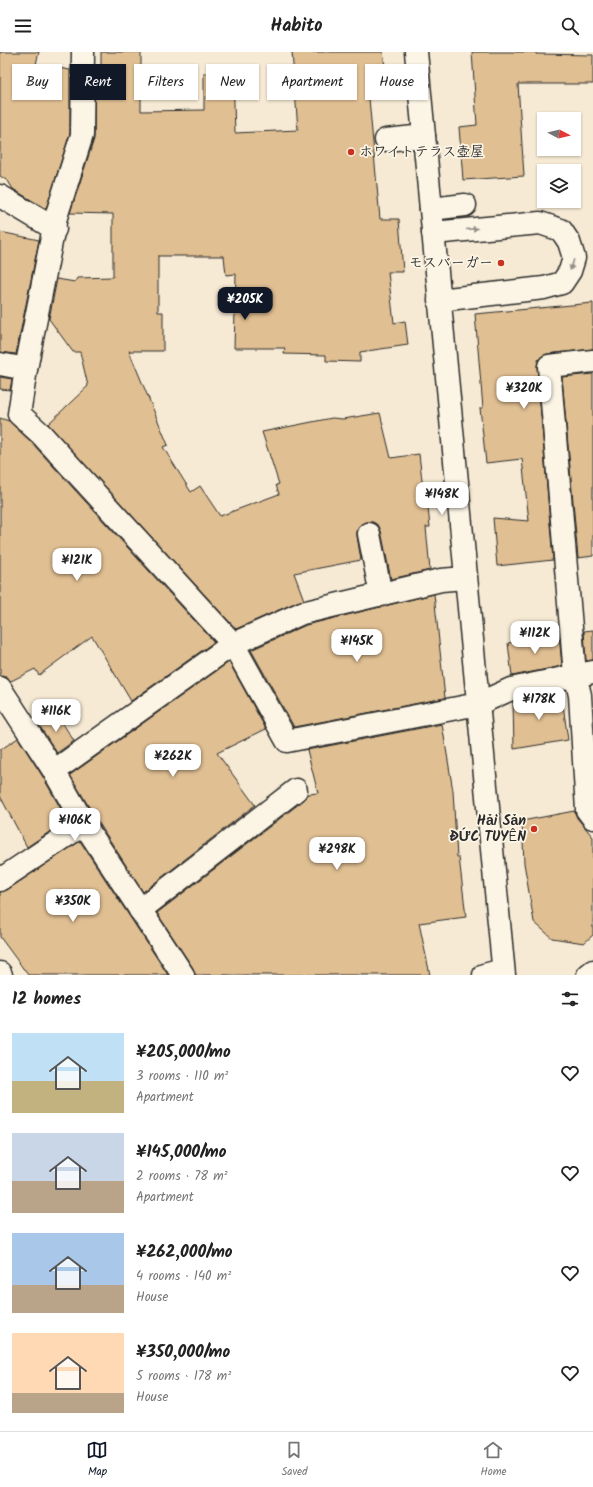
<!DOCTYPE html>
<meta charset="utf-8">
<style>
body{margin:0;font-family:Kalam,"Klee One",sans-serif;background:#f2f2f2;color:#222;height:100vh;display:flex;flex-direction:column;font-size:15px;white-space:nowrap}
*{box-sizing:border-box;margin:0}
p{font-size:13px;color:#767676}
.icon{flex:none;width:22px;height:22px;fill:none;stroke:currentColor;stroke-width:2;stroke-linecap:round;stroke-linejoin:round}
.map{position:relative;height:923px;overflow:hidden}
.panel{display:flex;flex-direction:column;background:#fff;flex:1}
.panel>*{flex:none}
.top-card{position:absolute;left:12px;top:12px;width:569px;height:36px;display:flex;gap:8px}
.needle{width:26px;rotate:97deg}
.controls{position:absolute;left:537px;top:60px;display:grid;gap:8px}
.controls a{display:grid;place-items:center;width:44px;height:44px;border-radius:0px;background:#fff;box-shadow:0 1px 3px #0004;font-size:20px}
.price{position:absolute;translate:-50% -34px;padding:0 9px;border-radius:8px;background:#fff;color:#222;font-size:13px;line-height:26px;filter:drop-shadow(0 1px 2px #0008)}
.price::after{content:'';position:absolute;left:50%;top:24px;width:12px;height:9px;margin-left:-6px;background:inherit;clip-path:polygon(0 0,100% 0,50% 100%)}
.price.selected{background:#111827;color:#fff}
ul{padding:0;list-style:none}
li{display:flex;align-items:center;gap:12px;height:100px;padding:0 12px}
li span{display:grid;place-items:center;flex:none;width:112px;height:80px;border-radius:0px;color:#555}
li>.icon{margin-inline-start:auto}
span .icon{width:48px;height:48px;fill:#fffc;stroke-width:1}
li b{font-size:17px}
h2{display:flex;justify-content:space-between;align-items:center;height:48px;padding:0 12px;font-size:17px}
.chip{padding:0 14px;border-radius:0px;background:#fff;box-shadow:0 1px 3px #0004;font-size:14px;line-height:36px}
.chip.selected{background:#111827;color:#fff}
header{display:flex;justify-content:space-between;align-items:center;height:52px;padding:0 12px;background:#fff;font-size:18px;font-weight:700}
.tab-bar{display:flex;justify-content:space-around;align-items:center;height:56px;border-top:1px solid #e0e0e0;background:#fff;font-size:11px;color:#767676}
.tab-bar a{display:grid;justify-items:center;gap:2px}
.tab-bar .selected{color:#111827}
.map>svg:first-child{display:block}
.building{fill:#e0bf92;stroke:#2b2b2b}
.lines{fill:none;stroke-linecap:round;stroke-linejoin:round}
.minor-casing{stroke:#2b2b2b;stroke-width:25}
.major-casing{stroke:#2b2b2b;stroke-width:25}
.minor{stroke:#fcf5e5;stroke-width:22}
.major{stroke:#fcf5e5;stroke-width:22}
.oneway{fill:#949088}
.poi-dot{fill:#c8321e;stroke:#fcf5e5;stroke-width:1.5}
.labels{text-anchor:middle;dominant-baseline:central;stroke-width:3.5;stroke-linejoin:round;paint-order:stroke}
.poi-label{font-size:14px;font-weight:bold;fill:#2b2b2b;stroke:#fcf5e5;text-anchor:end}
</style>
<header><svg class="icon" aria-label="menu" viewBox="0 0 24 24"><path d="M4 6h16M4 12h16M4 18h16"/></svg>Habito<svg class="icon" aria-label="search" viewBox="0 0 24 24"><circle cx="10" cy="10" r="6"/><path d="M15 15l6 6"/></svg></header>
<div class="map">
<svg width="593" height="923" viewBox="0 0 593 923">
<rect width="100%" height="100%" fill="#f6ead4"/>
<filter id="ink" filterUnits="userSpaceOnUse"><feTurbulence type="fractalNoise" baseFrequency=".025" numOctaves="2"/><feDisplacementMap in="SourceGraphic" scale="8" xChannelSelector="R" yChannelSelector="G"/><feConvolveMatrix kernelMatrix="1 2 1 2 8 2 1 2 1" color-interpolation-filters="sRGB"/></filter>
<g filter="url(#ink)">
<!-- building -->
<g class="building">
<path d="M 0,0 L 39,0 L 36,12 L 70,18 L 70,81 L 46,157 L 13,137 L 8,129 L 0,124 Z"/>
<path d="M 101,0 L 141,0 L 141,59 L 204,58 L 204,21 L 233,22 L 235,81 L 298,78 L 292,0 L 383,0 L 387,31 L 368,35 L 371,69 L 380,167 L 399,167 L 403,220 L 388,220 L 394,271 L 405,269 L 408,293 L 360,300 L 360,310 L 326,309 L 326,303 L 284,302 L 285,296 L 234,296 L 236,222 L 226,223 L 224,204 L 158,204 L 158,260 L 163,260 L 163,299 L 129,299 L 168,393 L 163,395 L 191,440 L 200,434 L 220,464 L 279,442 L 276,433 L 279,432 L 262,380 L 332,366 L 343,367 L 380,361 L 391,406 L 419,402 L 423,437 L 426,437 L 430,475 L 426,475 L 430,518 L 391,527 L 381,479 L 379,474 L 373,470 L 366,470 L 361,473 L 357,478 L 357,484 L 361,508 L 294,521 L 304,548 L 297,550 L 236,577 L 48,372 L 88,334 L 80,300 L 73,300 L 49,267 L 57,227 L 75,230 L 77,226 L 113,225 L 113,162 L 70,161 L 94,87 L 95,23 L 101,24 Z"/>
<path d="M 472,0 L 536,0 L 536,2 L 593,3 L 593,32 L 518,32 L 524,124 L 463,128 L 459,75 L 477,73 Z"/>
<path d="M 0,180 L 39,188 L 16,302 L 0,300 Z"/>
<path d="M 593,251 L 593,297 L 547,302 L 542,304 L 538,308 L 537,315 L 553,508 L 497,514 L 493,466 L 529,469 L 522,407 L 486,411 L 480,356 L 483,356 L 475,262 Z"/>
<path d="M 593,322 L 593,504 L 578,506 L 562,325 Z"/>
<path d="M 0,325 L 12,327 L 10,338 L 0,337 Z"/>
<path d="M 0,366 L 9,369 L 32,391 L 214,590 L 131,649 L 92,584 L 39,623 L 35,617 L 11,629 L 6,625 L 0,624 Z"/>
<path d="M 434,542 L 445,646 L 294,675 L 251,598 L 306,573 Z"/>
<path d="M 593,578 L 593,608 L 586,609 L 584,579 Z"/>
<path d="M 559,583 L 562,614 L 512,624 L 508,591 Z"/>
<path d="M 229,610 L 266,677 L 217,701 L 255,753 L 143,840 L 95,765 L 70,723 Z"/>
<path d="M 561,639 L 568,688 L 514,697 L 513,650 Z"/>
<path d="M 56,661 L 74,689 L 57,701 L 39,673 Z"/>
<path d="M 442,672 L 453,739 L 457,805 L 459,805 L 466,865 L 419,871 L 430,923 L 195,923 L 193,916 L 157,861 L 304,748 L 308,742 L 318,741 L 307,698 Z"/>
<path d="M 18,686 L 43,725 L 67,768 L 27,795 L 0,744 L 0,698 Z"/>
<path d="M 574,759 L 577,766 L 593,785 L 593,883 L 584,891 L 552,886 L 534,870 L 524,811 L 522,769 Z"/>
<path d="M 80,789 L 130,865 L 168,923 L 28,923 L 0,885 L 0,840 L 7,838 Z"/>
</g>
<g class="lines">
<defs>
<g id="minor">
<path d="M 83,0 L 82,83 L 56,165 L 26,317 L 19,362 L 41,382 L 233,592 L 287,689 L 478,652 L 511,637 L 593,620"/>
<path d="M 416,0 L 504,923"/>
<path d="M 386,88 L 424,84"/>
<path d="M 0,144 L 55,177"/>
<path d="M 431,157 L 465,153"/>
<path d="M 433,181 L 540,171 L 561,178 L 569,190 L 574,206 L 570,219 L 562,231 L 544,236 L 439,248"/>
<path d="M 593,309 L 549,314 L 575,623 L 580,643 L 587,758 L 593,766"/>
<path d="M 0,312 L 26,317"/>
<path d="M 369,482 L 381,543"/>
<path d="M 0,636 L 54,719 L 84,772 L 183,923"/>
<path d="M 54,719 L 233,592 L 302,561 L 441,528 L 465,526"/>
<path d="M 0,828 L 84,772"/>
<path d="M 140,858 L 296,738"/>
<path d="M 0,921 L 1,923"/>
<path d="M 484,923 L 503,918"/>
</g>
<path id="major" d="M 588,923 L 593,919"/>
</defs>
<!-- minor casing -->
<use href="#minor" class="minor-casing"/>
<!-- major casing -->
<use href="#major" class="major-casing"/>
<!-- minor -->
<use href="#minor" class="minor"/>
<!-- major -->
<use href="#major" class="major"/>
</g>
<!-- one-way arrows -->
<defs><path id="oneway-solid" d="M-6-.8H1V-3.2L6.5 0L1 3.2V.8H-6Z"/></defs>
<g class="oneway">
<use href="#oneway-solid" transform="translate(472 177) rotate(-5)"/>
<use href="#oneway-solid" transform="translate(572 213) rotate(109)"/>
</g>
</g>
<!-- markers -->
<g class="poi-dot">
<circle cx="351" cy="100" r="4"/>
<circle cx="501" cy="211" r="4"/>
<circle cx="534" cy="777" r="4"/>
</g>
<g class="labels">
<!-- poi labels -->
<g class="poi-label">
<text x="359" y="100" text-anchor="start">ホワイトテラス壺屋</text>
<text x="493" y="211">モスバーガー</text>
<text x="526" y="769">Hải Sản<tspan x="526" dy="16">ĐỨC TUYẾN</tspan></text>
</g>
</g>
</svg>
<div class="controls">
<a><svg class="needle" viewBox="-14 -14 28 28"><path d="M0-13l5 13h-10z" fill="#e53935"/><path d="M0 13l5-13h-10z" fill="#767676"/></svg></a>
<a><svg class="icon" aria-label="layers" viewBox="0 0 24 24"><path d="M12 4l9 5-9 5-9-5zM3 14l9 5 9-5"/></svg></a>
</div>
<b class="price selected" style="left:245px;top:269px">¥205K</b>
<b class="price" style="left:524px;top:358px">¥320K</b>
<b class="price" style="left:442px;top:464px">¥148K</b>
<b class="price" style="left:77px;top:530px">¥121K</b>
<b class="price" style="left:535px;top:603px">¥112K</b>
<b class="price" style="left:357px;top:611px">¥145K</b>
<b class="price" style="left:539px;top:669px">¥178K</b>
<b class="price" style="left:56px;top:681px">¥116K</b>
<b class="price" style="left:173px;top:726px">¥262K</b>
<b class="price" style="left:75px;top:790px">¥106K</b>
<b class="price" style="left:337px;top:819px">¥298K</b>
<b class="price" style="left:73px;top:871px">¥350K</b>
<div class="top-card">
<a class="chip">Buy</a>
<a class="chip selected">Rent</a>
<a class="chip">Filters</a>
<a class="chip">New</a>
<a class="chip">Apartment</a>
<a class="chip">House</a>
</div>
</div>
<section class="panel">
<h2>12 homes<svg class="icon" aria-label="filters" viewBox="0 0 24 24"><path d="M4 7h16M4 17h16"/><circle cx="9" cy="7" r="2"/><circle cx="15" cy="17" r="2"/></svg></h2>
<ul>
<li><span style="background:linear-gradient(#bfe0f5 60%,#c2b280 0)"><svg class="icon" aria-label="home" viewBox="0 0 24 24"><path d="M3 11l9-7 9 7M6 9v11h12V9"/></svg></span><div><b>¥205,000/mo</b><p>3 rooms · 110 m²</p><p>Apartment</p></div><svg class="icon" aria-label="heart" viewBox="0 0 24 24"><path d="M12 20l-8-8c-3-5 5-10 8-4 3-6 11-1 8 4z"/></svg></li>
<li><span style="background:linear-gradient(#c9d6e8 60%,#b9a48a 0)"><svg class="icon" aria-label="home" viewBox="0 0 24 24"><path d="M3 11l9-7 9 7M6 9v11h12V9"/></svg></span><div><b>¥145,000/mo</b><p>2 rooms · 78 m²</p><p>Apartment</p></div><svg class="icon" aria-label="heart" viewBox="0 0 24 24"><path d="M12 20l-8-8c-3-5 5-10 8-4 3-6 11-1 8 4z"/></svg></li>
<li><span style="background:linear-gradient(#a9c7e8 65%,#b9a48a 0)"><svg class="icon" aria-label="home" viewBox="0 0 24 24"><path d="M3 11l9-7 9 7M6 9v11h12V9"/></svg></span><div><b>¥262,000/mo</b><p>4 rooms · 140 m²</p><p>House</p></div><svg class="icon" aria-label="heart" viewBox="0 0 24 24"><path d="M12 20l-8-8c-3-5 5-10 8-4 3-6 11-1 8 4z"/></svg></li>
<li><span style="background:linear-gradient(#ffd9b3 75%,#b9a48a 0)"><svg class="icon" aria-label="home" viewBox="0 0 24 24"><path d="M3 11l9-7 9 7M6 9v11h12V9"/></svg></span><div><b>¥350,000/mo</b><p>5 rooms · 178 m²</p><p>House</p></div><svg class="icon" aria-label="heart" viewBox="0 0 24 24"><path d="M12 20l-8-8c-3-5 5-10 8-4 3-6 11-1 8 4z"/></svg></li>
</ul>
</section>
<nav class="tab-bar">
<a class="selected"><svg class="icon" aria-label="map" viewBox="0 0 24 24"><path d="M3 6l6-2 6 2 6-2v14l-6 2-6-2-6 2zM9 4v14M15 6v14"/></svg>Map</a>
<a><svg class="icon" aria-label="saved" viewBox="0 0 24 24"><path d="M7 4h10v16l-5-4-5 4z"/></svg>Saved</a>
<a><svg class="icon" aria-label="home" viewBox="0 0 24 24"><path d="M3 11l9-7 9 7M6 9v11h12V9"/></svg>Home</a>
</nav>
